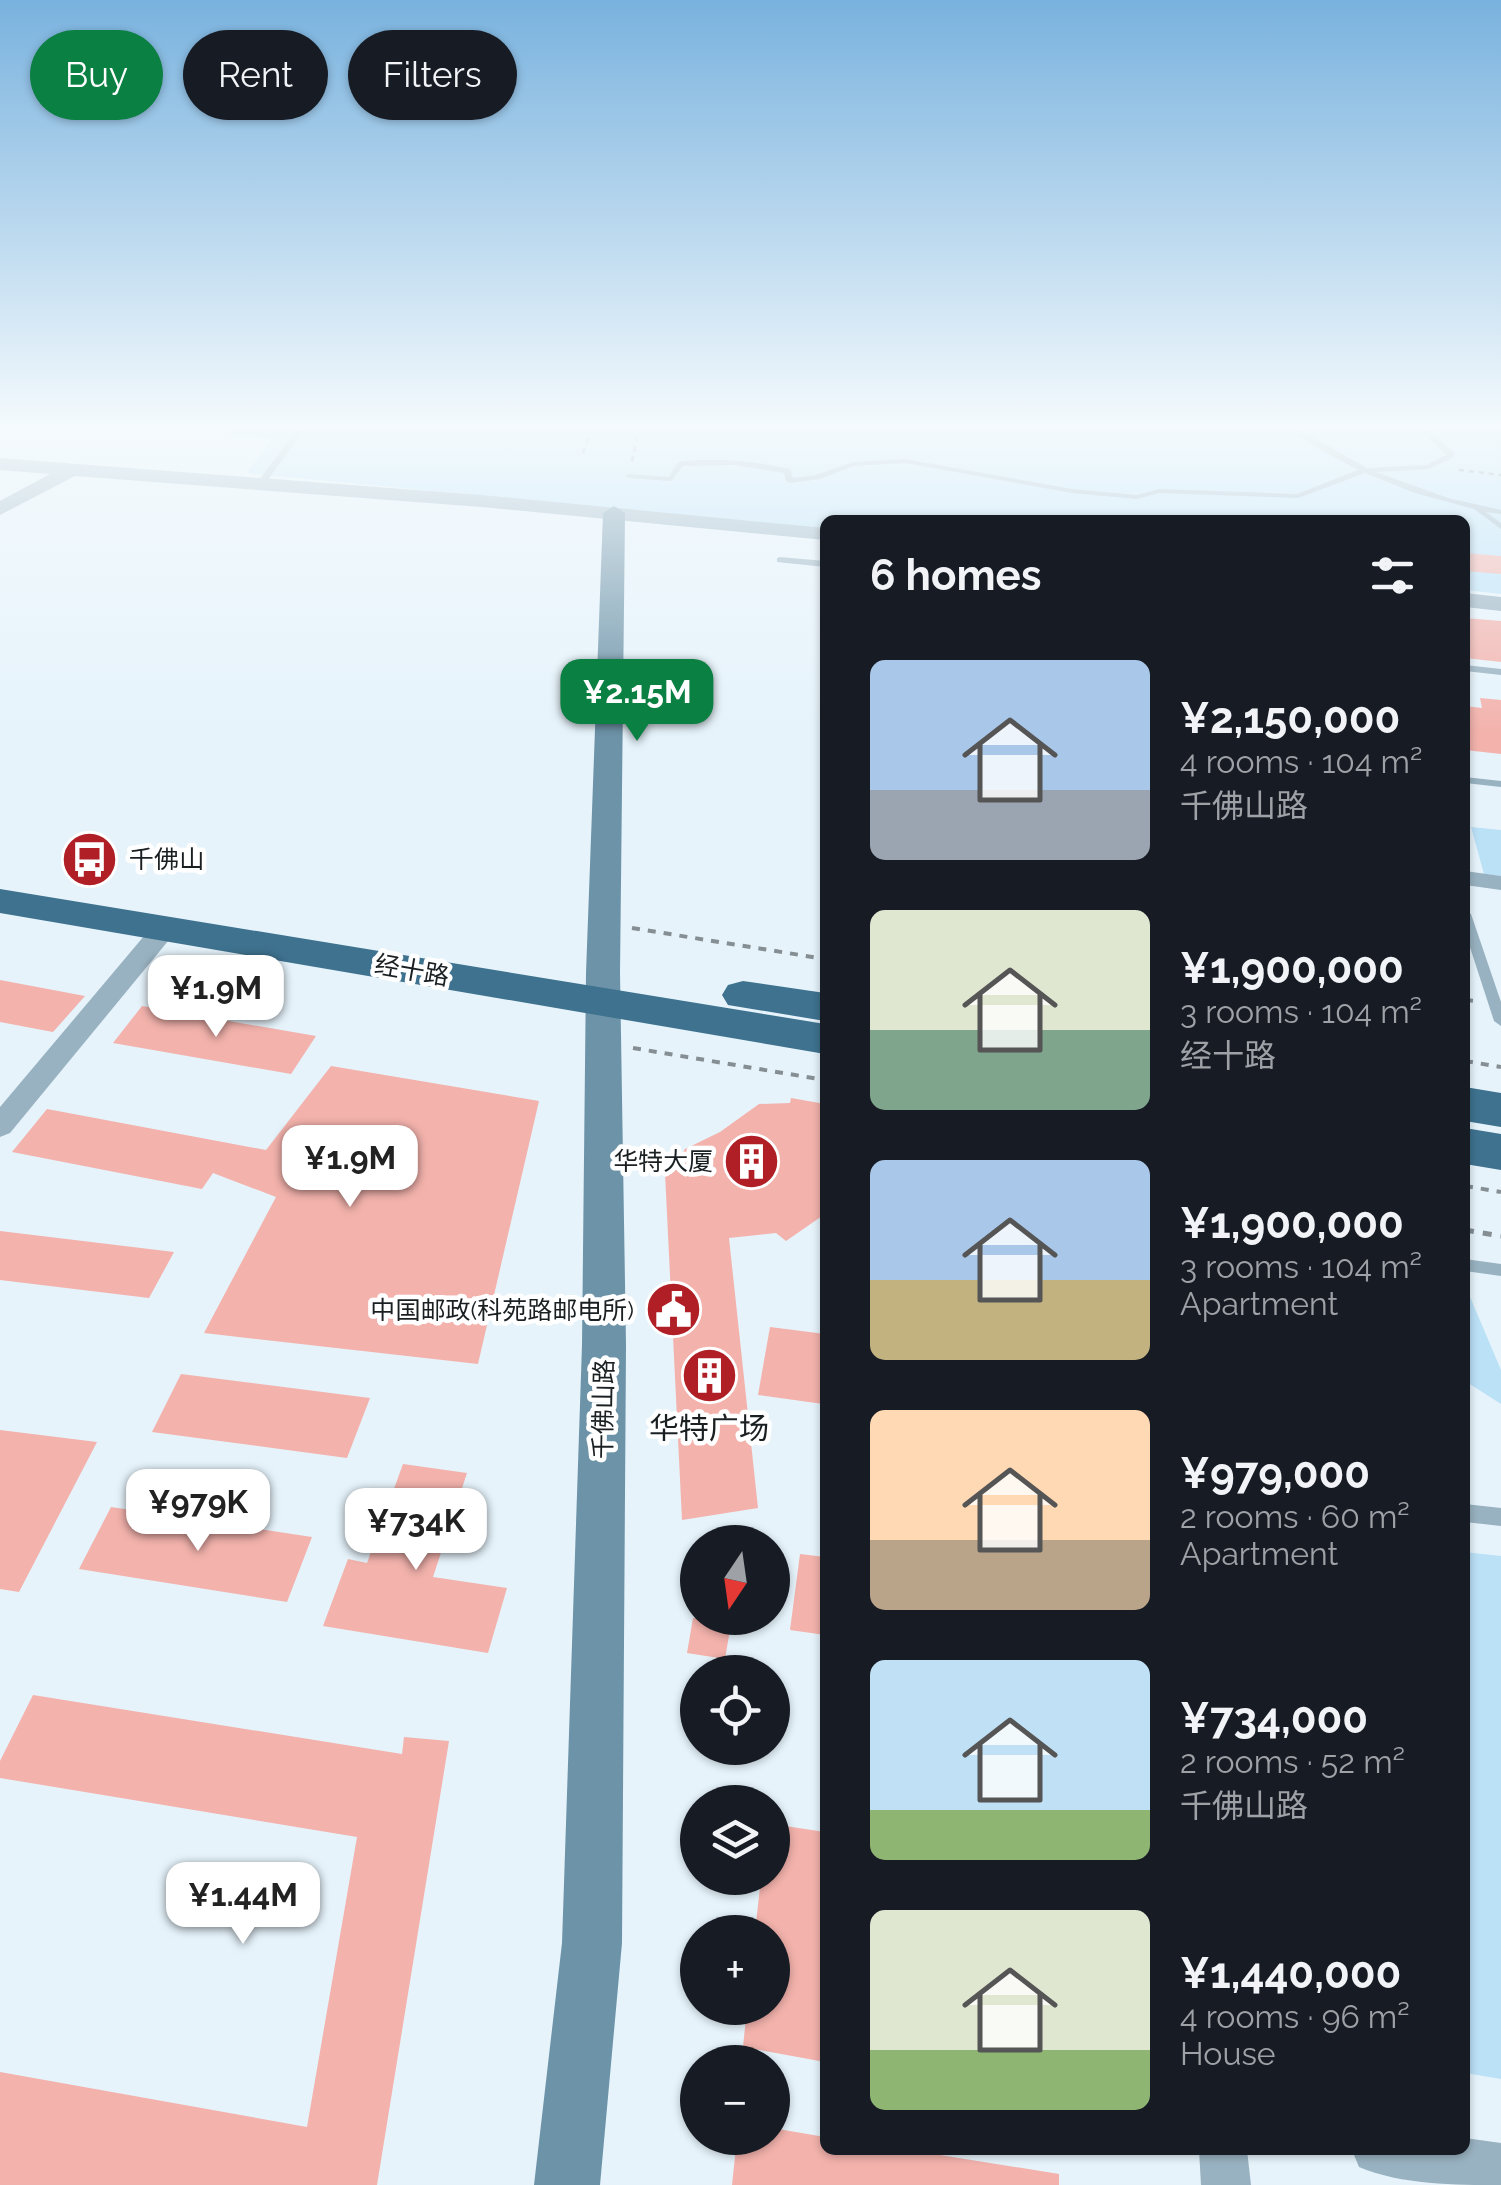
<!DOCTYPE html>
<meta charset="utf-8">
<style>
body{margin:0;font-family:Raleway,"Noto Sans SC",sans-serif;background:#242831;color:#f1f3f6;height:100vh;display:flex;flex-direction:column;font-size:38px;white-space:nowrap}
*{box-sizing:border-box;margin:0}
p{font-size:32px;color:#9ea1a6}
.icon{flex:none;width:55px;height:55px;fill:none;stroke:currentColor;stroke-width:2;stroke-linecap:round;stroke-linejoin:round}
.map{position:relative;flex:1;overflow:hidden}
.drawer{position:absolute;left:820px;top:515px;width:650px;height:1640px;display:flex;flex-direction:column;background:#171b24;border-radius:15px;box-shadow:0 2px 8px #0004}
.drawer>*{flex:none}
.banner{position:absolute;left:30px;top:30px;width:640px;height:90px;display:flex;gap:20px}
.needle{width:65px;rotate:193deg}
.buttons{position:absolute;left:680px;top:1525px;display:grid;gap:20px}
.buttons a{display:grid;place-items:center;width:110px;height:110px;border-radius:50%;background:#171b24;box-shadow:0 2px 8px #0004;font-size:50px}
.price{position:absolute;translate:-50% -85px;padding:0 22px;border-radius:20px;background:#fff;color:#222;font-size:32px;line-height:65px;filter:drop-shadow(0 2px 5px #0008)}
.price::after{content:'';position:absolute;left:50%;top:60px;width:30px;height:22px;margin-left:-15px;background:inherit;clip-path:polygon(0 0,100% 0,50% 100%)}
.price.selected{background:#0b8043;color:#fff}
ul{padding:0;list-style:none}
li{display:flex;align-items:center;gap:30px;height:250px;padding:0 50px}
li span{display:grid;place-items:center;flex:none;width:280px;height:200px;border-radius:15px;color:#555}
li>.icon{margin-inline-start:auto}
span .icon{width:120px;height:120px;fill:#fffc;stroke-width:1}
li b{font-size:42px}
h2{display:flex;justify-content:space-between;align-items:center;height:120px;padding:0 50px;font-size:42px}
.chip{padding:0 35px;border-radius:45px;background:#171b24;box-shadow:0 2px 8px #0004;font-size:35px;line-height:90px}
.chip.selected{background:#0b8043;color:#fff}
.map>svg:first-child{display:block}
.green{fill:#bbe1f7}
.building{fill:#f3b2ac}
.lines{fill:none;stroke-linecap:round;stroke-linejoin:round}
.path-far2{stroke:#858e93;stroke-width:2.5;stroke-dasharray:5 5;stroke-linecap:butt}
.path-far1{stroke:#858e93;stroke-width:4;stroke-dasharray:8 8;stroke-linecap:butt}
.path{stroke:#858e93;stroke-width:5;stroke-dasharray:9 9;stroke-linecap:butt}
.service{fill:#99b2c1;fill-rule:evenodd}
.minor{fill:#99b2c1;fill-rule:evenodd}
.tertiary{fill:#99b2c1;fill-rule:evenodd}
.secondary{fill:#6d93a8;fill-rule:evenodd}
.trunk{fill:#3e728f;fill-rule:evenodd}
.labels{text-anchor:middle;dominant-baseline:central;stroke-width:9;stroke-linejoin:round;paint-order:stroke}
.poi-label{font-size:25px;fill:#1a1f22;stroke:#fff;text-anchor:end}
.street-label{font-size:25px;fill:#1a1f22;stroke:#fff}
.near-poi-label{font-size:30px;fill:#1a1f22;stroke:#fff}
</style>
<div class="map">
<svg width="1501" height="2185" viewBox="0 0 1501 2185">
<rect width="100%" height="100%" fill="#e6f3fb"/>
<!-- green -->
<g class="green">
<path d="M 229,428 L 1501,428 L 1501,594 L 1465,590 L 1465,520 L 825,520 L 825,529 L 247,473 L 272,439 L 226,434 Z"/>
<path d="M 1471,827 L 1501,830 L 1501,876 L 1484,874 Z"/>
<path d="M 1465,1285 L 1501,1370 L 1501,1404 L 1465,1381 Z"/>
<path d="M 1465,1552 L 1501,1556 L 1501,2079 L 1465,2073 Z"/>
</g>
<!-- building -->
<g class="building">
<path d="M 1465,553 L 1501,556 L 1501,574 L 1465,571 Z"/>
<path d="M 1465,618 L 1501,621 L 1501,662 L 1465,658 Z"/>
<path d="M 1480,698 L 1501,700 L 1501,754 L 1465,750 L 1465,706 L 1482,708 Z"/>
<path d="M 0,980 L 85,996 L 53,1032 L 0,1022 Z"/>
<path d="M 142,1006 L 316,1036 L 291,1074 L 113,1043 Z"/>
<path d="M 331,1066 L 539,1101 L 478,1364 L 204,1333 L 276,1197 L 213,1173 L 202,1189 L 12,1152 L 47,1109 L 266,1150 Z"/>
<path d="M 791,1098 L 825,1104 L 825,1214 L 786,1241 L 776,1233 L 729,1238 L 758,1508 L 682,1520 L 665,1173 L 671,1173 L 685,1149 L 720,1132 L 759,1104 L 790,1103 Z"/>
<path d="M 0,1231 L 174,1252 L 149,1298 L 0,1280 Z"/>
<path d="M 770,1327 L 825,1334 L 823,1404 L 758,1395 Z"/>
<path d="M 181,1374 L 370,1398 L 347,1458 L 152,1432 Z"/>
<path d="M 0,1430 L 97,1442 L 19,1592 L 0,1589 Z"/>
<path d="M 403,1464 L 467,1473 L 433,1577 L 507,1588 L 488,1653 L 323,1626 L 348,1559 L 367,1563 Z"/>
<path d="M 111,1507 L 312,1537 L 287,1602 L 79,1569 Z"/>
<path d="M 800,1554 L 825,1557 L 825,1635 L 790,1630 Z"/>
<path d="M 693,1618 L 732,1618 L 725,1659 L 687,1653 Z"/>
<path d="M 33,1695 L 402,1754 L 404,1737 L 449,1741 L 377,2185 L 0,2185 L 0,2072 L 307,2127 L 357,1837 L 0,1778 L 0,1761 Z"/>
<path d="M 772,1824 L 825,1832 L 825,2062 L 743,2047 L 747,2008 L 772,2008 L 772,1932 L 755,1932 L 761,1878 L 772,1878 Z"/>
<path d="M 772,2128 L 825,2137 L 825,2150 L 909,2150 L 1059,2174 L 1059,2185 L 732,2185 L 737,2138 L 772,2138 Z"/>
</g>
<g class="lines">
<!-- path-far2 -->
<g class="path-far2">
<path d="M 583,453 L 592,428"/>
<path d="M 632,461 L 639,428"/>
<path d="M 1459,470 L 1501,475"/>
</g>
<!-- path-far1 -->
<g class="path-far1">
<path d="M 632,928 L 825,959"/>
<path d="M 1465,1000 L 1475,1001"/>
<path d="M 633,1048 L 825,1080"/>
<path d="M 1465,1061 L 1501,1067"/>
<path d="M 1465,1186 L 1501,1192"/>
</g>
<!-- path -->
<path class="path" d="M 1465,1230 L 1501,1236"/>
<!-- service -->
<g class="service">
<path d="M 298,428 L 305,428 L 263,487 L 257,487 L 257,483 Z"/>
<path d="M 1288,428 L 1296,428 L 1367,468 L 1427,465 L 1446,455 L 1419,428 L 1426,428 L 1454,453 L 1454,457 L 1429,469 L 1376,472 L 1448,498 L 1501,510 L 1501,514 L 1486,512 L 1501,523 L 1501,529 L 1474,509 L 1415,493 L 1365,473 L 1298,498 L 1159,493 L 1137,499 L 1072,493 L 905,463 L 854,466 L 820,479 L 790,483 L 786,481 L 784,473 L 734,465 L 683,466 L 671,481 L 629,478 L 625,476 L 629,474 L 669,477 L 678,462 C 716,457 753,461 790,469 L 793,478 L 816,475 L 853,462 L 905,459 L 1072,489 L 1137,495 L 1159,489 L 1297,494 L 1358,470 L 1312,445 Z"/>
<path d="M 780,557 L 825,561 L 825,567 L 777,562 L 777,558 Z"/>
<path d="M 1465,665 L 1501,669 L 1501,675 L 1465,671 Z"/>
<path d="M 1465,777 L 1501,781 L 1501,787 L 1465,783 Z"/>
<path d="M 1465,910 L 1471,914 L 1501,1002 L 1501,1026 L 1494,1021 L 1465,932 Z"/>
<path d="M 1465,1259 L 1501,1264 L 1501,1276 L 1465,1271 Z"/>
<path d="M 1465,1504 L 1501,1508 L 1501,1526 L 1465,1522 Z"/>
</g>
<!-- minor -->
<g class="minor">
<path d="M 1465,871 L 1501,876 L 1501,890 L 1465,885 Z"/>
<path d="M 164,921 L 176,929 L 173,935 L 10,1133 L 0,1137 L 0,1107 L 155,923 Z"/>
<path d="M 1465,2138 L 1501,2143 L 1501,2185 C 1455,2185 1402,2185 1359,2167 L 1352,2150 L 1465,2150 Z"/>
<path d="M 1199,2150 L 1247,2150 L 1251,2185 L 1201,2185 Z"/>
</g>
<!-- tertiary -->
<g class="tertiary">
<path d="M 0,458 L 481,495 L 825,528 L 825,540 L 481,507 L 75,476 L 0,515 L 0,501 L 50,474 L 0,470 Z"/>
<path d="M 1465,593 L 1501,597 L 1501,611 L 1465,607 Z"/>
</g>
<!-- secondary -->
<path class="secondary" d="M 614,506 L 625,513 L 620,973 L 626,1345 L 622,1943 L 600,2185 L 534,2185 L 562,1943 L 582,1345 L 586,973 L 603,513 Z"/>
<!-- trunk -->
<g class="trunk">
<path d="M 0,889 L 825,1024 L 825,1054 L 0,913 Z"/>
<path d="M 743,981 L 825,993 L 825,1021 L 728,1005 L 722,995 L 728,985 Z"/>
<path d="M 1465,1087 L 1501,1093 L 1501,1127 L 1465,1121 Z"/>
<path d="M 1465,1128 L 1501,1134 L 1501,1170 L 1465,1164 Z"/>
</g>
</g>
<!-- sky -->
<linearGradient id="sky" x2="0" y2="1"><stop stop-color="#79b2de"/><stop offset="0.58" stop-color="#f4fafd"/><stop offset="1" stop-color="#f4fafd" stop-opacity="0"/></linearGradient>
<rect width="1501" height="734" fill="url(#sky)"/>
<!-- icons -->
<defs>
<symbol id="bus-disc" viewBox="-11 -11 22 22"><circle r="9.5" fill="#b11f26" stroke="#fff"/><path d="M-5-6H5V4H4V6H2V4H-2V6H-4V4H-5ZM-3.5-4V0h7V-4ZM-3.5 1.2v1.5H-2V1.2ZM2 1.2v1.5H3.5V1.2Z" fill="#fff"/></symbol>
<symbol id="building-disc" viewBox="-11 -11 22 22"><circle r="9.5" fill="#b11f26" stroke="#fff"/><path d="M-4-6H4V6H1V3H-1V6H-4ZM-2.5-4.3h1.7v1.8h-1.7ZM.8-4.3h1.7v1.8H.8ZM-2.5-1h1.7V.8h-1.7ZM.8-1h1.7V.8H.8Z" fill="#fff"/></symbol>
<symbol id="civic-disc" viewBox="-11 -11 22 22"><circle r="9.5" fill="#b11f26" stroke="#fff"/><path d="M-.6-6.5H3V-4.5H.6V-3L4-1V1h2V6H-6V1h2V-1L-.6-3ZM-1.2 2.5V6h2.4V2.5Z" fill="#fff"/></symbol>
</defs>
<g fill-rule="evenodd">
<use href="#bus-disc" x="58" y="828" width="63" height="63"/>
<use href="#building-disc" x="720" y="1130" width="63" height="63"/>
<use href="#civic-disc" x="642" y="1278" width="63" height="63"/>
<use href="#building-disc" x="678" y="1344" width="63" height="63"/>
</g>
<g class="labels">
<!-- poi labels -->
<g class="poi-label">
<text x="129" y="859" text-anchor="start">千佛山</text>
<text x="713" y="1161">华特大厦</text>
<text x="634" y="1310">中国邮政(科苑路邮电所)</text>
</g>
<!-- street labels -->
<g class="street-label">
<text transform="translate(412 970) rotate(10)">经十路</text>
<text transform="translate(603 1409) rotate(-89)">千佛山路</text>
</g>
<!-- near-poi labels -->
<g class="near-poi-label">
<text x="709" y="1428">华特广场</text>
</g>
</g>
</svg>
<div class="buttons">
<a><svg class="needle" viewBox="-14 -14 28 28"><path d="M0-13l5 13h-10z" fill="#e53935"/><path d="M0 13l5-13h-10z" fill="#9ea1a6"/></svg></a>
<a><svg class="icon" aria-label="locate" viewBox="0 0 24 24"><circle cx="12" cy="12" r="6"/><path d="M12 2v4M12 18v4M2 12h4M18 12h4"/></svg></a>
<a><svg class="icon" aria-label="layers" viewBox="0 0 24 24"><path d="M12 4l9 5-9 5-9-5zM3 14l9 5 9-5"/></svg></a>
<a>+</a>
<a>−</a>
</div>
<b class="price selected" style="left:637px;top:744px">¥2.15M</b>
<b class="price" style="left:216px;top:1040px">¥1.9M</b>
<b class="price" style="left:350px;top:1210px">¥1.9M</b>
<b class="price" style="left:198px;top:1554px">¥979K</b>
<b class="price" style="left:416px;top:1573px">¥734K</b>
<b class="price" style="left:243px;top:1947px">¥1.44M</b>
<div class="banner">
<a class="chip selected">Buy</a>
<a class="chip">Rent</a>
<a class="chip">Filters</a>
</div>
<section class="drawer">
<h2>6 homes<svg class="icon" aria-label="filters" viewBox="0 0 24 24"><path d="M4 7h16M4 17h16"/><circle cx="9" cy="7" r="2"/><circle cx="15" cy="17" r="2"/></svg></h2>
<ul>
<li><span style="background:linear-gradient(#a9c7e8 65%,#9aa5b1 0)"><svg class="icon" aria-label="home" viewBox="0 0 24 24"><path d="M3 11l9-7 9 7M6 9v11h12V9"/></svg></span><div><b>¥2,150,000</b><p>4 rooms · 104 m²</p><p>千佛山路</p></div></li>
<li><span style="background:linear-gradient(#dfe7d0 60%,#7fa58c 0)"><svg class="icon" aria-label="home" viewBox="0 0 24 24"><path d="M3 11l9-7 9 7M6 9v11h12V9"/></svg></span><div><b>¥1,900,000</b><p>3 rooms · 104 m²</p><p>经十路</p></div></li>
<li><span style="background:linear-gradient(#a9c7e8 60%,#c2b280 0)"><svg class="icon" aria-label="home" viewBox="0 0 24 24"><path d="M3 11l9-7 9 7M6 9v11h12V9"/></svg></span><div><b>¥1,900,000</b><p>3 rooms · 104 m²</p><p>Apartment</p></div></li>
<li><span style="background:linear-gradient(#ffd9b3 65%,#b9a48a 0)"><svg class="icon" aria-label="home" viewBox="0 0 24 24"><path d="M3 11l9-7 9 7M6 9v11h12V9"/></svg></span><div><b>¥979,000</b><p>2 rooms · 60 m²</p><p>Apartment</p></div></li>
<li><span style="background:linear-gradient(#bfe0f5 75%,#8fb573 0)"><svg class="icon" aria-label="home" viewBox="0 0 24 24"><path d="M3 11l9-7 9 7M6 9v11h12V9"/></svg></span><div><b>¥734,000</b><p>2 rooms · 52 m²</p><p>千佛山路</p></div></li>
<li><span style="background:linear-gradient(#dfe7d0 70%,#8fb573 0)"><svg class="icon" aria-label="home" viewBox="0 0 24 24"><path d="M3 11l9-7 9 7M6 9v11h12V9"/></svg></span><div><b>¥1,440,000</b><p>4 rooms · 96 m²</p><p>House</p></div></li>
</ul>
</section>
</div>
